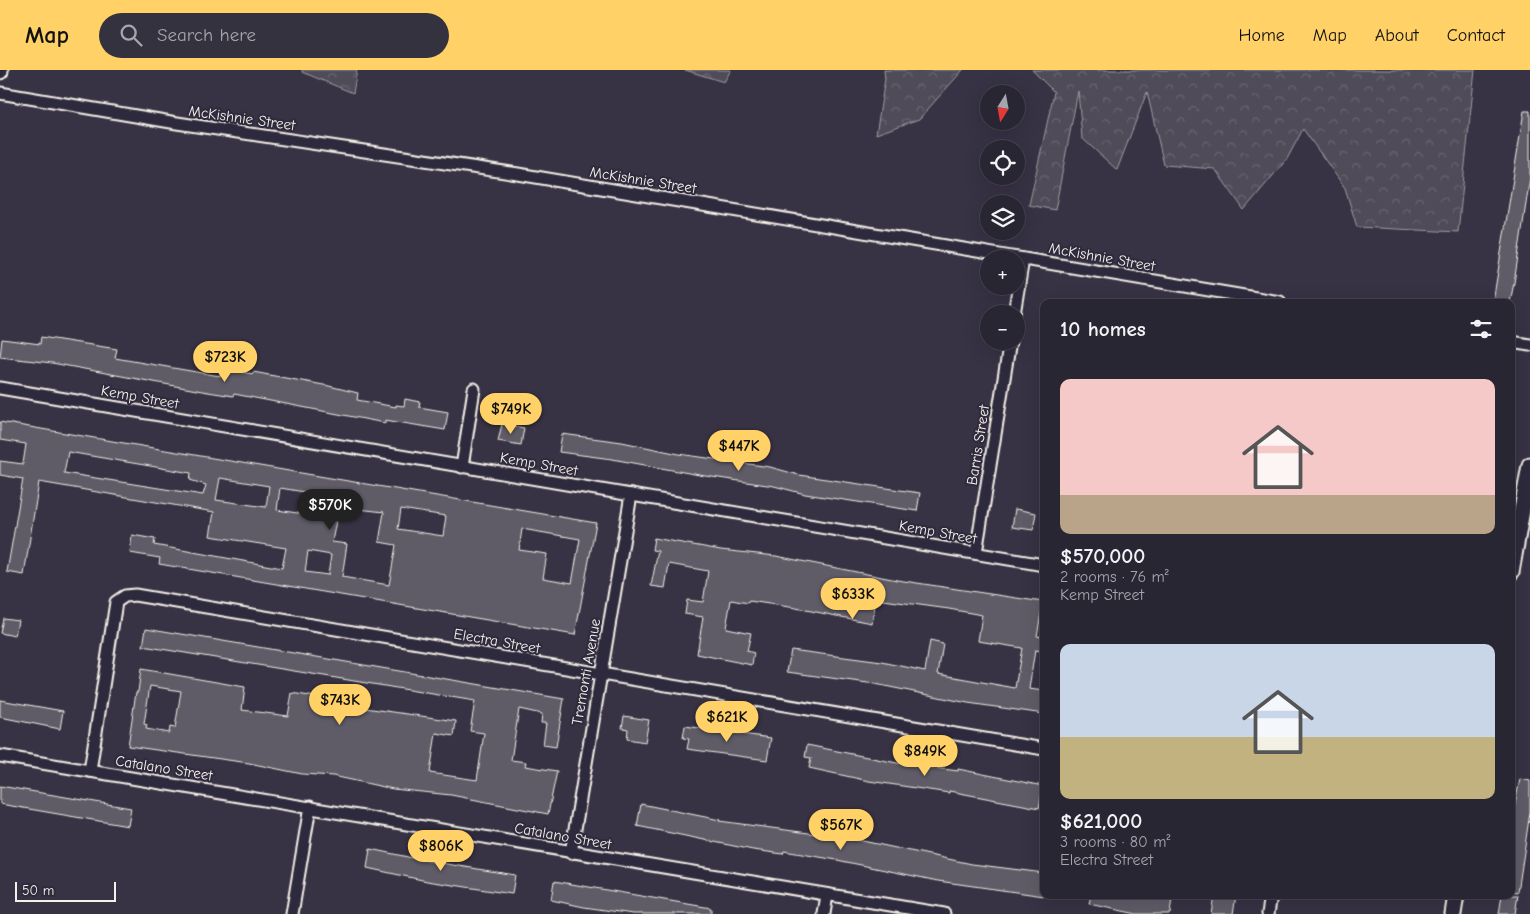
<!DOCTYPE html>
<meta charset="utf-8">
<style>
body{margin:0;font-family:"Comic Neue",sans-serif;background:#35323f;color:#f1f3f6;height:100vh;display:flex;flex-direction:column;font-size:19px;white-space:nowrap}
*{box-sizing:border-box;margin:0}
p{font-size:16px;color:#a5a5ac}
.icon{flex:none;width:28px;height:28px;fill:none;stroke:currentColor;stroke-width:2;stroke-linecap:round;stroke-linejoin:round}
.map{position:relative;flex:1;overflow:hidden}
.side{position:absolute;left:1040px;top:229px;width:475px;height:600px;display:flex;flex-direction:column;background:#292633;border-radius:10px;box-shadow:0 5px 20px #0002,0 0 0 1px #45434e}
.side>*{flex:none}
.needle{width:32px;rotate:191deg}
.controls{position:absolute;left:980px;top:15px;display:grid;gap:10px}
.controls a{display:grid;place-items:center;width:45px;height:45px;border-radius:50%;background:#292633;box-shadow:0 5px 20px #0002,0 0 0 1px #45434e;font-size:25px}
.scale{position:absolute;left:15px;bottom:12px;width:101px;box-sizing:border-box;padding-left:5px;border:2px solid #f4f1e8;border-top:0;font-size:14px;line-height:18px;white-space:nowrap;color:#f4f1e8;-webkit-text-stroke:4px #2f2a3d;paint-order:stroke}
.price{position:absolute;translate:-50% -42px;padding:0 11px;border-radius:18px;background:#ffd166;color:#111;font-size:16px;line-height:32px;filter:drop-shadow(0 1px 2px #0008)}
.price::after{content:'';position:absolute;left:50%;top:30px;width:15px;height:11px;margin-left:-8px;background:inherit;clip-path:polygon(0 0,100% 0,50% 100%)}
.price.active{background:#222;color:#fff}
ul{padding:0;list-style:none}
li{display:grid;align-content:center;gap:10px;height:265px;padding:0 20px}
li span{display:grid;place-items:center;height:155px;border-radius:10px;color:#555}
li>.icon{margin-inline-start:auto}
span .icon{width:90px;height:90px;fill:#fffc;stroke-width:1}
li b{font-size:21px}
h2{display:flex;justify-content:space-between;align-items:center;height:60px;padding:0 20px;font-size:21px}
header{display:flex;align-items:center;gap:30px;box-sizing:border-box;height:70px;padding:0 25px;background:#ffd166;color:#111}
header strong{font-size:24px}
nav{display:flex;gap:28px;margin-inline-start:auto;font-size:18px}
.search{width:350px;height:45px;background:#35323f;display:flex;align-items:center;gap:12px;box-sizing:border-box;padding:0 18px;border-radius:28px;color:#a5a5ac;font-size:19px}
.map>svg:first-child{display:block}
.forest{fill:url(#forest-crowns);stroke:#a29ea0}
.building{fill:#5f5c67;stroke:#f4f1e8;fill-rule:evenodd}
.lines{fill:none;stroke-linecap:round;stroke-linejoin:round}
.street-casing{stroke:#f4f1e8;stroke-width:15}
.secondary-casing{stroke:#f4f1e8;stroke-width:19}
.street{stroke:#2f2a3d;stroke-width:11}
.secondary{stroke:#2f2a3d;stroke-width:15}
.labels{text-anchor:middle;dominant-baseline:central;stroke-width:4;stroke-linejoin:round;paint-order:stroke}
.street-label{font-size:15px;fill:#f4f1e8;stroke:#2f2a3d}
</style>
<header>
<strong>Map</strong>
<div class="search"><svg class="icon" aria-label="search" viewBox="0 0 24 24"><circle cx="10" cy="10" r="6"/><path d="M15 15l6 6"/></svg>Search here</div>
<nav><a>Home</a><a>Map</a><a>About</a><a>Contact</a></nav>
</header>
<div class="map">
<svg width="1530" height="844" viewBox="0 0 1530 844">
<defs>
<pattern id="forest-crowns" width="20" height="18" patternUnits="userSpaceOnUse" patternTransform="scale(1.25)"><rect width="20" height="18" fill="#504b59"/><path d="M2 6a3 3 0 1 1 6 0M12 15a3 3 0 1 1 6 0" fill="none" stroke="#6a6571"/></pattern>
</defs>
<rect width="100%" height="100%" fill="#373244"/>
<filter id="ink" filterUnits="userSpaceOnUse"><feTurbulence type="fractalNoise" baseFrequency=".02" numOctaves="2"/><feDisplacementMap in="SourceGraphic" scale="10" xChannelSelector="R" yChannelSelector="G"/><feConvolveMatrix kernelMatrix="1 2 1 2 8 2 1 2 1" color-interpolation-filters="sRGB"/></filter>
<g filter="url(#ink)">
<!-- forest -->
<g class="forest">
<path d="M 302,0 L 357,0 L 353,23 L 302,2 Z"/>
<path d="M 685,0 L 731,0 L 724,12 Z"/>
<path d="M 884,0 L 963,0 L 919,49 L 876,64 L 885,9 Z"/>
<path d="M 1032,0 L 1475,0 L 1458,162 L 1357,157 L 1345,118 L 1303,59 L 1287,89 L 1244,140 L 1215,99 L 1164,95 L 1147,22 L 1117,100 L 1082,68 L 1078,21 L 1055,140 L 1029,135 L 1054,22 Z"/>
</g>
<!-- building -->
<g class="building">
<path d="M 1524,41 L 1530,41 L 1530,107 L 1514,213 L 1510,232 L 1493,232 Z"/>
<path d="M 41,267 L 117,279 L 115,288 L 214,305 L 221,306 L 223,299 L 253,304 L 253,302 L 329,316 L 358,323 L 357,330 L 396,337 L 396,335 L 404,336 L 405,329 L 420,332 L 419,337 L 448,342 L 445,360 L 385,350 L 385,353 L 234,324 L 233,326 L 202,321 L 52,293 L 0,287 L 2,269 L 40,274 Z"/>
<path d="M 0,352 L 596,453 L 575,565 L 159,494 L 160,488 L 130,483 L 132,465 L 155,469 L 154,475 L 282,498 L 286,478 L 210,466 L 214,442 L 39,412 L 24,505 L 7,502 L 23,409 L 0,405 L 0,391 L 23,394 L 26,374 L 0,370 ZM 68,382 L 191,403 L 190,410 L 206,415 L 203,425 L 64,403 ZM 220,408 L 269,416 L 266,437 L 216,430 ZM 280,418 L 329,426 L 325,447 L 277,440 ZM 340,429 L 359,432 L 358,439 L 384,442 L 379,472 L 396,475 L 389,515 L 342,507 L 347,474 L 332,472 ZM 401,439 L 446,446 L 443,466 L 398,459 ZM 522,459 L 580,469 L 572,513 L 543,508 L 547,484 L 519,480 ZM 308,481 L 331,485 L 328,505 L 305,502 Z"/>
<path d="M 502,354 L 524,358 L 521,375 L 498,371 Z"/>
<path d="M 562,364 L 622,372 L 679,384 L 770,397 L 799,405 L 920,423 L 917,441 L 805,424 L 774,416 L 705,406 L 612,389 L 559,382 Z"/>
<path d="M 1015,439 L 1036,443 L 1033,460 L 1012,457 Z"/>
<path d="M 654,468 L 721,480 L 776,486 L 897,510 L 1043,532 L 1037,566 L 1044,567 L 1044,581 L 1035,580 L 1029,619 L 1044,621 L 1044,644 L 968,633 L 875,614 L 787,602 L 791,580 L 882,592 L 925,601 L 930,571 L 943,574 L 938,604 L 1015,618 L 1022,578 L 978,571 L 982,545 L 949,539 L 876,529 L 872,553 L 796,538 L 749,531 L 748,533 L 731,530 L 726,558 L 751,563 L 747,581 L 754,583 L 752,595 L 697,584 L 703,547 L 685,544 L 687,530 L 703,532 L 708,501 L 669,494 L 665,518 L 651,516 L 658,481 L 652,480 Z"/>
<path d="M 3,548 L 18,550 L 15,566 L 0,563 Z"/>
<path d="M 146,558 L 564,629 L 556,677 L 543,675 L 546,653 L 541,653 L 542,644 L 519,639 L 511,690 L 526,692 L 525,696 L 557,701 L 548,744 L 451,725 L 393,719 L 333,706 L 302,704 L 249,693 L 128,676 L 136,622 L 138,622 L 141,599 L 245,617 L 242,640 L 288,646 L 292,623 L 366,636 L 365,638 L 456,651 L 454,666 L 436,663 L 430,703 L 477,710 L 484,663 L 470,661 L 475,631 L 143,576 ZM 150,616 L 181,621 L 175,658 L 170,657 L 169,663 L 146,659 L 147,655 L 144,654 Z"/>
<path d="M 0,630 L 63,641 L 60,659 L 0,647 Z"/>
<path d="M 624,646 L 649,650 L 645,672 L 627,669 L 628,659 L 622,658 Z"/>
<path d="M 685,656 L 771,668 L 767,690 L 687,679 L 689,669 L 683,668 Z"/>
<path d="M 807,675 L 897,693 L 958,701 L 958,699 L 1043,716 L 1039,738 L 949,721 L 949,723 L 869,711 L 809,698 L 811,688 L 805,687 Z"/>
<path d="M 1520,709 L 1530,711 L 1530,742 L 1518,822 L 1511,821 L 1511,754 Z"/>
<path d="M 0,716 L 131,738 L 128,756 L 0,734 Z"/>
<path d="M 641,734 L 720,750 L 719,751 L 853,769 L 972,794 L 1044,803 L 1044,826 L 938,811 L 837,790 L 784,781 L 783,784 L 753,780 L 637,756 Z"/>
<path d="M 370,779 L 422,790 L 515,805 L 512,824 L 427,811 L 367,798 Z"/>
<path d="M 554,811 L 711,838 L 711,844 L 633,844 L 584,837 L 551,830 Z"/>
<path d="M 1091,825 L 1155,825 L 1172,828 L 1170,844 L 1137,844 L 1089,834 Z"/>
<path d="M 1214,825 L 1236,825 L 1233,844 L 1211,844 Z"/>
<path d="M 1502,825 L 1518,825 L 1515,844 L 1499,844 Z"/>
</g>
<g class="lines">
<defs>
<g id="street">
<path d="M 0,23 L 177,53 L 518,104 L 1280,232"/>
<path d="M 1014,244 L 1023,189"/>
<path d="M 1511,272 L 1530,275"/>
<path d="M 0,318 L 1044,495"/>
<path d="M 462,397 L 474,319"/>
<path d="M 976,483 L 1010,271"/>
<path d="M 0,686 L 944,844"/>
<path d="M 90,701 L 116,532 L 125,526 L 135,525 L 1044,679"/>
<path d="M 571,783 L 631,425"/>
<path d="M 292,844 L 310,737"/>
<path d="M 824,844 L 827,825"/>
<path d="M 1268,844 L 1271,825"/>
</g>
<g id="secondary">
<path d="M 0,1 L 0,0"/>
<path d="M 1511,502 L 1530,395"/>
<path d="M 1453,844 L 1456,825"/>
</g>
</defs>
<!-- street casing -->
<use href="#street" class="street-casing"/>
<!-- secondary casing -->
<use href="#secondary" class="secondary-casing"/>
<!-- street -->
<use href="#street" class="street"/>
<!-- secondary -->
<use href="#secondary" class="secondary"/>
</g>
</g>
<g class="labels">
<!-- street labels -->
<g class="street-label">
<text transform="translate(242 48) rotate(8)">McKishnie Street</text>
<text transform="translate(643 110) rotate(9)">McKishnie Street</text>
<text transform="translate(1102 187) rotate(10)">McKishnie Street</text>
<text transform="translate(140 327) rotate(10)">Kemp Street</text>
<text transform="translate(978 375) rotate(-81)">Barris Street</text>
<text transform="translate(539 394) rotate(10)">Kemp Street</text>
<text transform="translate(938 462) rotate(10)">Kemp Street</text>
<text transform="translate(497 571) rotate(10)">Electra Street</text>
<text transform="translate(586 602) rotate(-80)">Tremonti Avenue</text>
<text transform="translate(164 698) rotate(9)">Catalano Street</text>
<text transform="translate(563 766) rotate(10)">Catalano Street</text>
</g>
</g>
</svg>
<div class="controls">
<a><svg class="needle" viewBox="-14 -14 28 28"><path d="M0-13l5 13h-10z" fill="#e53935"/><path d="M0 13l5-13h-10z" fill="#a5a5ac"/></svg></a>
<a><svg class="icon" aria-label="locate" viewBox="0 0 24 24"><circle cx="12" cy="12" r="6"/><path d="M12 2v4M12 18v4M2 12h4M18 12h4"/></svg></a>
<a><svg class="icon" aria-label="layers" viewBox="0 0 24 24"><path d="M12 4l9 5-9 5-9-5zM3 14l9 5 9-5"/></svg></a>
<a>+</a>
<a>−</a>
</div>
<div class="scale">50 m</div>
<b class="price" style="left:225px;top:313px">$723K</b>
<b class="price" style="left:511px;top:365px">$749K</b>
<b class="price" style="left:739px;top:402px">$447K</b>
<b class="price active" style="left:330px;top:461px">$570K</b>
<b class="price" style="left:853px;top:550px">$633K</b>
<b class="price" style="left:340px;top:656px">$743K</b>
<b class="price" style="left:727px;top:673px">$621K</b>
<b class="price" style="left:925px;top:707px">$849K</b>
<b class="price" style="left:841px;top:781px">$567K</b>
<b class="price" style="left:441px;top:802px">$806K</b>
<section class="side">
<h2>10 homes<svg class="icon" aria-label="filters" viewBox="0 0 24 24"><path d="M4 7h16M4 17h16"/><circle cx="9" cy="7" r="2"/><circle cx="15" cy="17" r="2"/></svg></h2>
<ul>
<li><span style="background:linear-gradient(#f6c9c9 75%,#b9a48a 0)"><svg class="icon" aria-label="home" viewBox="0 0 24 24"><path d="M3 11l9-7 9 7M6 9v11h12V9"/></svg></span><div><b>$570,000</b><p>2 rooms · 76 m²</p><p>Kemp Street</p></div></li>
<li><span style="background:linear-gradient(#c9d6e8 60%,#c2b280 0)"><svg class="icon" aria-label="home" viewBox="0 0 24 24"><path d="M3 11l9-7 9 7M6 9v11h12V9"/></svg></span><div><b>$621,000</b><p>3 rooms · 80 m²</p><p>Electra Street</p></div></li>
</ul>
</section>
</div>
